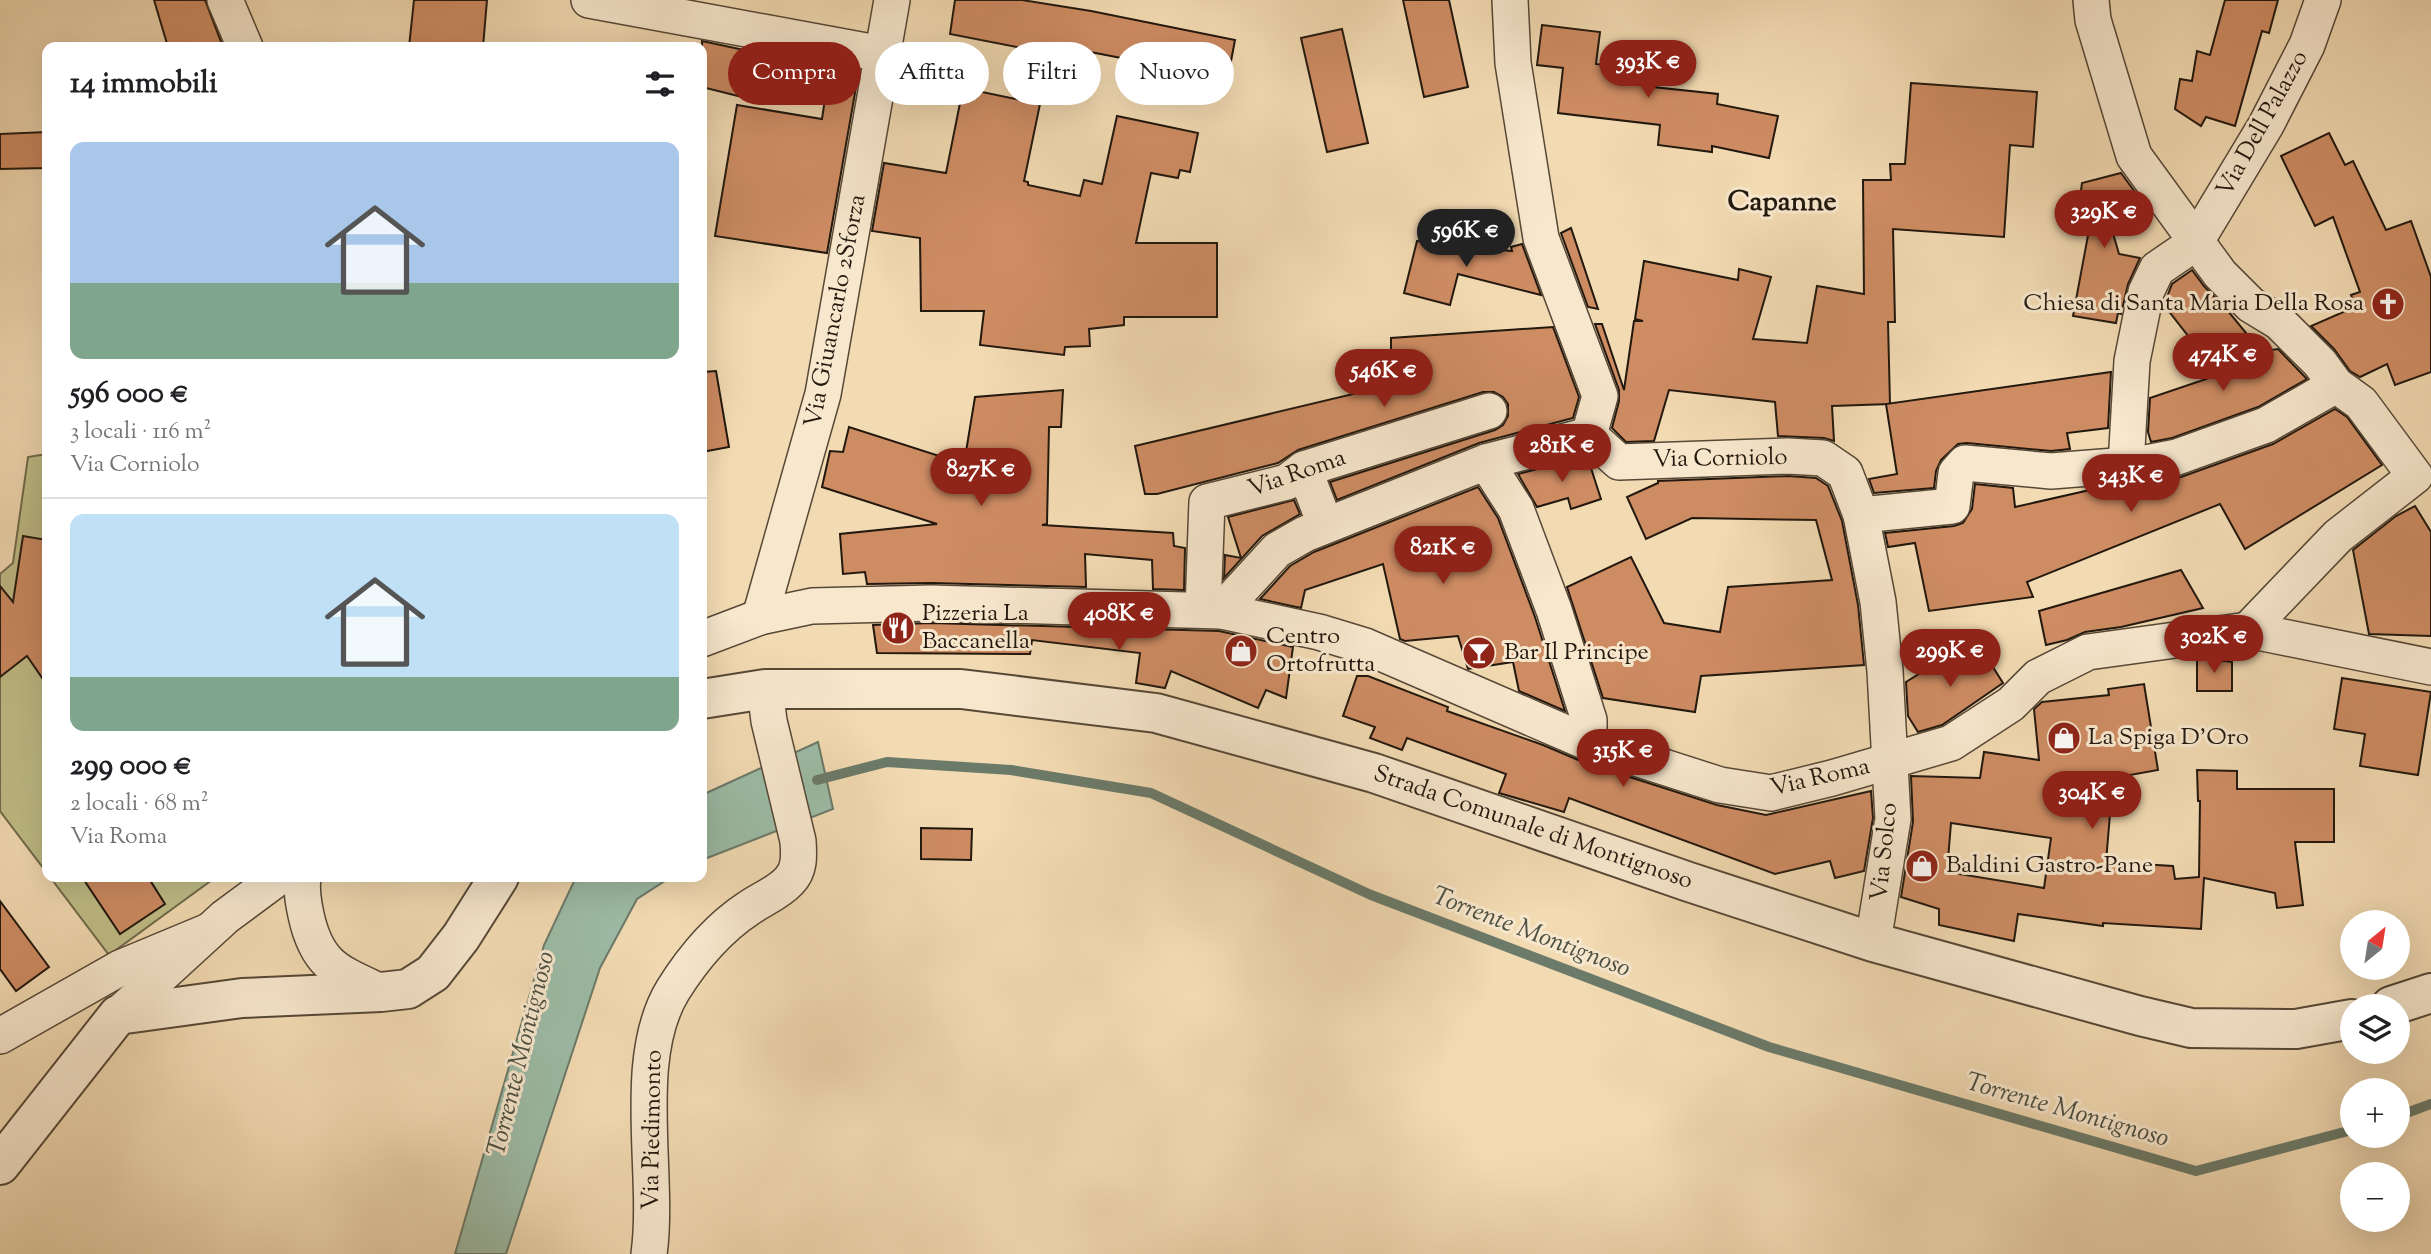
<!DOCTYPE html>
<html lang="it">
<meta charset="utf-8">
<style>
body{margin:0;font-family:"Sorts Mill Goudy",serif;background:#f6f6f6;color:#202124;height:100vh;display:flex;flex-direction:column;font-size:26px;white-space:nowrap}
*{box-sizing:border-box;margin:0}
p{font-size:23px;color:#757577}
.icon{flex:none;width:38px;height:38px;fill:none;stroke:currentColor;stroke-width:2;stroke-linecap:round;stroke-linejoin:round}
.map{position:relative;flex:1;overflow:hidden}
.drawer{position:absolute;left:42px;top:42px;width:665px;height:840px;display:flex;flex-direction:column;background:#fff;border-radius:14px;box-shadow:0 7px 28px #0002}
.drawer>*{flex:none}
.hud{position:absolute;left:728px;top:42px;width:665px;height:63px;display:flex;gap:14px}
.needle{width:46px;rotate:30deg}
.tools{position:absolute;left:2340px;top:910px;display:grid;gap:14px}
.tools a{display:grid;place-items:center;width:70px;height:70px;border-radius:50%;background:#fff;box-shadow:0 7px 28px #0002;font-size:35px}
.price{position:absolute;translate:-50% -60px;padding:0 16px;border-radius:24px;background:#8f2418;color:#fff;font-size:23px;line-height:46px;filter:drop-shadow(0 2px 4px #0008)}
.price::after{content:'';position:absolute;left:50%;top:42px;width:21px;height:16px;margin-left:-10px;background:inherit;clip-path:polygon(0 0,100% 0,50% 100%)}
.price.selected{background:#222;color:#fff}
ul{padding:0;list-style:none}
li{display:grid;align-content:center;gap:14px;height:371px;padding:0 28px}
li+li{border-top:2px solid #e0e0e0}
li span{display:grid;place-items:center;height:217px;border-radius:14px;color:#555}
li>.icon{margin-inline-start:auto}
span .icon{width:126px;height:126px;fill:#fffc;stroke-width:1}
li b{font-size:30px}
h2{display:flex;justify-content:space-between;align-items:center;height:84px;padding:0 28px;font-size:30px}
.chip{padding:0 24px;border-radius:32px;background:#fff;box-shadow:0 7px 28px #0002;font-size:24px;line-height:63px}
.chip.selected{background:#8f2418;color:#fff}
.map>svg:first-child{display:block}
.green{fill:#c0be88;stroke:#716b4b;stroke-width:2}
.water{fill:#9cbba6;stroke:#6b7a69;stroke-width:2}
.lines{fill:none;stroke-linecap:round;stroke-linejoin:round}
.stream{stroke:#6b7a69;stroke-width:10}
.building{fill:#ce8c63;stroke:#22180e;stroke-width:2;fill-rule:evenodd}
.minor-casing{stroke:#564837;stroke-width:38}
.tertiary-casing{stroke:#564837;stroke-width:42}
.minor{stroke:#f7e7cd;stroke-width:35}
.tertiary{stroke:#f7e7cd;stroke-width:38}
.labels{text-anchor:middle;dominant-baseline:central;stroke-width:6;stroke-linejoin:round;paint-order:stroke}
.street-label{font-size:24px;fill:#22180e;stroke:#f7e7cd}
.poi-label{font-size:24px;fill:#22180e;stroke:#f7e7cd;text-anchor:start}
.water-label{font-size:26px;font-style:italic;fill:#4d5143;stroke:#f7e7cd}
.quarter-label{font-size:28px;font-weight:bold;fill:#22180e;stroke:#f7e7cd}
</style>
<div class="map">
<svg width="2431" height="1254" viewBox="0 0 2431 1254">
<rect width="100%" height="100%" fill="#f2dab2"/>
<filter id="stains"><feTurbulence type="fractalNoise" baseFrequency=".00286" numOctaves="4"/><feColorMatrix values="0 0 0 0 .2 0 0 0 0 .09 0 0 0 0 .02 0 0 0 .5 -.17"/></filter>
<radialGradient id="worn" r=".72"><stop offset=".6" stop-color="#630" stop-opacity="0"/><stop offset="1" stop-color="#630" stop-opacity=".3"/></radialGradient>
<!-- green -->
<g class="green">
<path d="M 47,454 L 47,873 L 0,811 L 0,574 L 13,563 L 28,457 Z"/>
<path d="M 50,877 L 216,877 L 109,955 Z"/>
</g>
<!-- water -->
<g class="water">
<path d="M 818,742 L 833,809 L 702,860 L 702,795 Z"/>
<path d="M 576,877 L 671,877 L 637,899 L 600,968 L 506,1254 L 455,1254 L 544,945 Z"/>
</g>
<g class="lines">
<!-- stream -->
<g class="stream">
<path d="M 817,780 L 887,762 L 1011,770 L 1151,793 L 1371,895 L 1769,1047 L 2196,1171 L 2352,1130"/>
<path d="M 2398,1116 L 2431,1104"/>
</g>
</g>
<!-- building -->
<g class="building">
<path d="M 154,0 L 205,0 L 223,47 L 168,47 Z"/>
<path d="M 414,0 L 487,0 L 483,47 L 409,47 Z"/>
<path d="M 955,0 L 1022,0 L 1091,11 L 1235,40 L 1228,77 L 1214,74 L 1211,86 L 1136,71 L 1137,61 L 1054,45 L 1052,54 L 950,34 Z"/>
<path d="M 1403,0 L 1449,0 L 1468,87 L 1424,97 Z"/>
<path d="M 2225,0 L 2278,0 L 2269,33 L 2262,31 L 2235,126 L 2206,117 L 2201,126 L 2175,109 L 2180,79 L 2192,81 L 2197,51 L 2210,55 Z"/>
<path d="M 1542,25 L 1600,32 L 1596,64 L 1646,70 L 1644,86 L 1718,94 L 1717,104 L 1778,116 L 1769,158 L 1712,146 L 1712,152 L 1658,145 L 1660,125 L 1558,113 L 1563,68 L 1537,65 Z"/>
<path d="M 1342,29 L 1368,143 L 1327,152 L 1301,38 Z"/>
<path d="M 702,41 L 758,53 L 746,98 L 702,87 Z"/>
<path d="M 830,65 L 859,70 L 827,253 L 715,236 L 737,105 L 822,119 Z"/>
<path d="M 1911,83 L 2037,92 L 2033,147 L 2010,145 L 2004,237 L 1893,229 L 1895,322 L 1888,322 L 1890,404 L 1832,406 L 1834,441 L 1824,438 L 1778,436 L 1775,402 L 1669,390 L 1654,441 L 1626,442 L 1612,428 L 1619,401 L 1619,390 L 1595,324 L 1602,324 L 1624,390 L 1634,321 L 1643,321 L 1635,319 L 1644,261 L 1738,280 L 1739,269 L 1771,277 L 1753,339 L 1807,343 L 1817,286 L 1864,294 L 1863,180 L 1891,180 L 1890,164 L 1905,164 Z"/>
<path d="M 963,88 L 1040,104 L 1024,181 L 1028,182 L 1028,185 L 1080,196 L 1084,180 L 1102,184 L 1117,116 L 1198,133 L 1190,172 L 1180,170 L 1178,178 L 1151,173 L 1136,243 L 1217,243 L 1217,317 L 1124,317 L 1124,325 L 1089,329 L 1090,346 L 1065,347 L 1064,355 L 980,345 L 984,311 L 921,311 L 920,238 L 872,231 L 884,163 L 946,173 Z"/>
<path d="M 47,132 L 47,168 L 0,169 L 0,134 Z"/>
<path d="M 2329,133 L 2345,165 L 2353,161 L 2386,230 L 2411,221 L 2431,277 L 2431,372 L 2395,385 L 2387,364 L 2360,377 L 2350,371 L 2334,349 L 2311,326 L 2355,307 L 2351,295 L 2360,292 L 2333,217 L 2315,226 L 2281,156 Z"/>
<path d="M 2121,173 L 2143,203 L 2107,213 L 2119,254 L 2140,258 L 2128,284 L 2121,314 L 2118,313 L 2116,323 L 2073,316 L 2089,230 L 2076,228 L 2082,183 Z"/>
<path d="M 1571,228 L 1598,309 L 1588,307 L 1561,233 Z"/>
<path d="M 1417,241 L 1512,251 L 1511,247 L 1522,244 L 1541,295 L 1458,274 L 1450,305 L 1404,293 Z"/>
<path d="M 2192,270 L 2204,286 L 2228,311 L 2260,350 L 2189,337 L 2164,305 L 2172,284 Z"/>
<path d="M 1553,327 L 1579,397 L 1573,418 L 1479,443 L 1337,500 L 1330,482 L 1495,430 L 1503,425 L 1508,416 L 1508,404 L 1503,397 L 1494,392 L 1483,392 L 1298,450 L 1278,463 L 1157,494 L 1145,494 L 1135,446 L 1391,385 L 1391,338 Z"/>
<path d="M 2278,349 L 2307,379 L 2258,407 L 2172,438 L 2151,442 L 2148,432 L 2150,398 L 2218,375 L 2206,359 Z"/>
<path d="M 716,371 L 729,447 L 702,452 L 702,372 Z"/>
<path d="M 2111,372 L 2108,428 L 2067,433 L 2070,449 L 2051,451 L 1967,443 L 1958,444 L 1941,460 L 1936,471 L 1934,488 L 1874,493 L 1869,479 L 1897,474 L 1886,404 Z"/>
<path d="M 1063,390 L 1061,427 L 1049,427 L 1047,524 L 1042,525 L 1173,533 L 1174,546 L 1185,548 L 1184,590 L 1153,589 L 1152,560 L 1085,554 L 1086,587 L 931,583 L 867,584 L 865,572 L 843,574 L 840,534 L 937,524 L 822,487 L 830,451 L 843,452 L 849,427 L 964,464 L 975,397 Z"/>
<path d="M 2335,409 L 2347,417 L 2382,465 L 2245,549 L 2220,504 L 2027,582 L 2033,597 L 1929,611 L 1915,543 L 1888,547 L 1885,533 L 1954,526 L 1963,523 L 1972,509 L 1975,484 L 2013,488 L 2015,507 L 2103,487 L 2145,484 L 2181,477 L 2273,444 Z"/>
<path d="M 1584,457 L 1589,462 L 1601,499 L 1571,509 L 1568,498 L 1537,507 L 1518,474 Z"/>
<path d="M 1788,476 L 1816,478 L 1828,486 L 1842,521 L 1858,605 L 1864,665 L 1701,676 L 1695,712 L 1603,698 L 1567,587 L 1631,557 L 1664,623 L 1720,632 L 1728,587 L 1832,580 L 1816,520 L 1692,518 L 1646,539 L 1627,497 L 1658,483 L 1658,481 Z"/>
<path d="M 1478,487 L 1498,518 L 1535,617 L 1565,711 L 1519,691 L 1513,662 L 1468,669 L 1458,636 L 1405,641 L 1400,639 L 1383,564 L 1305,590 L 1301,608 L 1260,599 L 1290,566 L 1314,552 Z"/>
<path d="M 1294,500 L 1300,514 L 1262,536 L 1224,578 L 1225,555 L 1241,558 L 1228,517 Z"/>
<path d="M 2415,506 L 2431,532 L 2431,636 L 2369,634 L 2353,550 L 2396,516 Z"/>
<path d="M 23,536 L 47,540 L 47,685 L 27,656 L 0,677 L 0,586 L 13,602 Z"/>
<path d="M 2181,570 L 2203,608 L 2121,627 L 2085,632 L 2067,640 L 2046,645 L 2039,611 Z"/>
<path d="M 931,623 L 1219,631 L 1293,647 L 1286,698 L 1266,690 L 1258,708 L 1171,671 L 1165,688 L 1136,683 L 1140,653 L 1032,640 L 1030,654 L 877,653 L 873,625 Z"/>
<path d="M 1979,645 L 2003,683 L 1942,725 L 1918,732 L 1908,716 L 1906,682 L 1938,662 L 1942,668 Z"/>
<path d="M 2197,657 L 2232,662 L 2232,691 L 2197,691 Z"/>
<path d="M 1357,676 L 1368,676 L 1448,707 L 1447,711 L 1543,745 L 1583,762 L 1717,805 L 1766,815 L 1871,791 L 1873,818 L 1864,871 L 1835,878 L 1830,861 L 1775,874 L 1569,798 L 1564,812 L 1499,793 L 1506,774 L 1407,738 L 1402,750 L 1370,738 L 1375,727 L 1343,716 Z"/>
<path d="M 2342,678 L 2431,692 L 2418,775 L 2360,766 L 2365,734 L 2334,729 Z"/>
<path d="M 2144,684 L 2158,770 L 2113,778 L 2106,862 L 2173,866 L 2175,879 L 2199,877 L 2200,801 L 2198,801 L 2197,770 L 2237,771 L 2237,789 L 2334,789 L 2334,842 L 2295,842 L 2303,905 L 2277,908 L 2275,893 L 2204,878 L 2201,929 L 2103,923 L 2103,926 L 2018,914 L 2014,941 L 1939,925 L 1939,909 L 1901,897 L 1913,822 L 1911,776 L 1980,778 L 1984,752 L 2039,760 L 2034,709 L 2042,702 L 2109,695 L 2108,689 ZM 1951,823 L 2051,838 L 2044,888 L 1947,872 Z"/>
<path d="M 921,828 L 972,829 L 971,860 L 921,859 Z"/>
<path d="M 82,877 L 148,877 L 165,904 L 120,934 Z"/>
<path d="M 0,901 L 49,967 L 16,991 L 0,969 Z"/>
</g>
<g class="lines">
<defs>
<g id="minor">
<path d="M 225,0 L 245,47"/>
<path d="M 589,0 L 882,54"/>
<path d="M 1510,0 L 1513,63 L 1541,238 L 1600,396 L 1589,435"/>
<path d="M 2091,0 L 2093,20 L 2134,156 L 2220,274 L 2251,305 L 2279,322 L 2320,363 L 2336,385 L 2361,403 L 2415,476 L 2338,536 L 2248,630"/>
<path d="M 1589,435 L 1619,462 L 1788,456 L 1823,458 L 1845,473 L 1861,515 L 1878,602 L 1885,671 L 1893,819 L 1873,942"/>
<path d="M 1486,462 L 1516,509 L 1554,610 L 1589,720 L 1589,743"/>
<path d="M 2126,465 L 2132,361 L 2146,292 L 2157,269 L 2195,243 L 2266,125 L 2307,45 L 2323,0"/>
<path d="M 1304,469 L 1325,524"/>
<path d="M 1861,515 L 1952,506 L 1956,473 L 1965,463 L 2051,471 L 2141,464 L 2177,457 L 2266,425 L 2336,385"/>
<path d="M 1203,609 L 1207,502 L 1287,482 L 1304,469 L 1489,411"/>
<path d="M 1221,611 L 1277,550 L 1305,534 L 1486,462 L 1589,435"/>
<path d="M 760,617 L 823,394 L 892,0"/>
<path d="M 702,639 L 760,617 L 812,606 L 931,603 L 1221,611 L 1319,632 L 1365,646 L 1589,743 L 1720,785 L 1771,793 L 1832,778 L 1951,743 L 2011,704 L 2038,677 L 2088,652 L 2248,630 L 2431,667"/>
<path d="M 303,877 C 301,890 303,901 306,915 C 317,966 338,972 381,992"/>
<path d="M 118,1015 L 225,917 L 279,877"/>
<path d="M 0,1036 L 120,968 L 209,931"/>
<path d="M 649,1254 C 660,1174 630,1060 673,990 C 693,958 717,929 749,908 C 762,899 778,893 789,881 C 800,870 799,856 798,841 L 769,721 L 765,689"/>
</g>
<g id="tertiary">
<path d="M 702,699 L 765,689 L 961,689 L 1156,713 L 1374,773 L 1689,882 L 1873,942 L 2140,1016 L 2191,1028 L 2296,1029 L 2352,1019"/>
<path d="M 2391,1006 L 2431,993"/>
<path d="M 0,1165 L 118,1015 L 242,998 L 381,992 L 408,989 L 433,973 L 461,937 L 499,877"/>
</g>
</defs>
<!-- minor casing -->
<use href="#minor" class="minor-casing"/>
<!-- tertiary casing -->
<use href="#tertiary" class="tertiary-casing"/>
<!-- minor -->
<use href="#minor" class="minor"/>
<!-- tertiary -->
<use href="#tertiary" class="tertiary"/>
</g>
<!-- icons -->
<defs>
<symbol id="church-disc" viewBox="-11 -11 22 22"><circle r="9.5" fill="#8f2418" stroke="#f7e7cd"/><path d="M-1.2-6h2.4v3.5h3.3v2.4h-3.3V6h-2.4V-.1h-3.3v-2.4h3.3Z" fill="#fff"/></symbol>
<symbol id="restaurant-disc" viewBox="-11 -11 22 22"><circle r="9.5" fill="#8f2418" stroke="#f7e7cd"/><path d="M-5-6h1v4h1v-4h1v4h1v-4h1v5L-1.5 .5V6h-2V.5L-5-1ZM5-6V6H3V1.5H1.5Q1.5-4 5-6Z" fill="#fff"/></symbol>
<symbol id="shop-disc" viewBox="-11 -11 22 22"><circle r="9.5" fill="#8f2418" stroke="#f7e7cd"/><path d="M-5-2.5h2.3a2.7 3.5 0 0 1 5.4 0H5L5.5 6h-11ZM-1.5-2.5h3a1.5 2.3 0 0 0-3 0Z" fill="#fff"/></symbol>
<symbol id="bar-disc" viewBox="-11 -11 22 22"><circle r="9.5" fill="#8f2418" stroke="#f7e7cd"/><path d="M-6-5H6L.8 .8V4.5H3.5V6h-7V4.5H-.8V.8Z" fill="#fff"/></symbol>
</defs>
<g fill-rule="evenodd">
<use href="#church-disc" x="2369" y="285" width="38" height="38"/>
<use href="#restaurant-disc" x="879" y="609" width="38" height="38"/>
<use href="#shop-disc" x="1222" y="632" width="38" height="38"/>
<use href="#bar-disc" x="1460" y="634" width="38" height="38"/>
<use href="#shop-disc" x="2045" y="719" width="38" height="38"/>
<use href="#shop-disc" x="1903" y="847" width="38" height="38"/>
</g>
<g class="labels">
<!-- street labels -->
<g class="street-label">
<text transform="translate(2263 124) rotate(-61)">Via Dell Palazzo</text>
<text transform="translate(836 311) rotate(-79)">Via Giuancarlo 2Sforza</text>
<text transform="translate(1720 459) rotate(-1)">Via Corniolo</text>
<text transform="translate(1297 474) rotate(-19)">Via Roma</text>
<text transform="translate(1820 778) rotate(-13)">Via Roma</text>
<text transform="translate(1533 828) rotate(19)">Strada Comunale di Montignoso</text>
<text transform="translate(1885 852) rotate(-84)">Via Solco</text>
<text transform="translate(653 1130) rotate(-89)">Via Piedimonto</text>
</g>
<!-- poi labels -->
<g class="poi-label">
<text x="2364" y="304" text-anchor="end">Chiesa di Santa Maria Della Rosa</text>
<text x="922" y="614">Pizzeria La<tspan x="922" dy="28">Baccanella</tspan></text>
<text x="1266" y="637">Centro<tspan x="1266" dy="28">Ortofrutta</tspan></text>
<text x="1504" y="653">Bar Il Principe</text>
<text x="2088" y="738">La Spiga D'Oro</text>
<text x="1946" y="866">Baldini Gastro-Pane</text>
</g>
<!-- water labels -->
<g class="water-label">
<text transform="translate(1531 933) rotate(21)">Torrente Montignoso</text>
<text transform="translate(522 1054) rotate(-76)">Torrente Montignoso</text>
<text transform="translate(2067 1111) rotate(16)">Torrente Montignoso</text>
</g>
<!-- quarter labels -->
<g class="quarter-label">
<text x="1782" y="203">Capanne</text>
</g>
</g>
<rect width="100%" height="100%" filter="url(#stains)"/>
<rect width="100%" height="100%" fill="url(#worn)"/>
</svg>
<div class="tools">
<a><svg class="needle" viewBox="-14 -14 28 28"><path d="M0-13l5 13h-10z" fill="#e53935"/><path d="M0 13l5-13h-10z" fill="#757577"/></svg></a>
<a><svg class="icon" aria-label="layers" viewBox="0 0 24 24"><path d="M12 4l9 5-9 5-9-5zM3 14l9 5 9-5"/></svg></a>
<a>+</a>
<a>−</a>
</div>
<b class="price" style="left:1648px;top:100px">393K €</b>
<b class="price" style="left:2104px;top:250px">329K €</b>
<b class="price selected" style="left:1466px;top:269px">596K €</b>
<b class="price" style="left:2223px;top:393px">474K €</b>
<b class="price" style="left:1384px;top:409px">546K €</b>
<b class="price" style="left:1562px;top:484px">281K €</b>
<b class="price" style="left:981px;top:508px">827K €</b>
<b class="price" style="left:2131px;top:514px">343K €</b>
<b class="price" style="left:1443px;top:586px">821K €</b>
<b class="price" style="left:1119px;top:652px">408K €</b>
<b class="price" style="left:2214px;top:675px">302K €</b>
<b class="price" style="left:1950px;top:689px">299K €</b>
<b class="price" style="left:1623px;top:789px">315K €</b>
<b class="price" style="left:2092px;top:831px">304K €</b>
<div class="hud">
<a class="chip selected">Compra</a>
<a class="chip">Affitta</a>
<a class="chip">Filtri</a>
<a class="chip">Nuovo</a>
</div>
<section class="drawer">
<h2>14 immobili<svg class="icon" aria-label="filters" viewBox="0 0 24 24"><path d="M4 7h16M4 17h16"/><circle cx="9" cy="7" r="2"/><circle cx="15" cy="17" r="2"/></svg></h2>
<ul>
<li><span style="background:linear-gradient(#a9c7e8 65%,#7fa58c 0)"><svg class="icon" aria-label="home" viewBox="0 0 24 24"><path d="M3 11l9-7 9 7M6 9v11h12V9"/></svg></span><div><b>596 000 €</b><p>3 locali · 116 m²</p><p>Via Corniolo</p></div></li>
<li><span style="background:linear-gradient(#bfe0f5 75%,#7fa58c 0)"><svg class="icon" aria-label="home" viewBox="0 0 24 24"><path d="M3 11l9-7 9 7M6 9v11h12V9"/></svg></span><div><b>299 000 €</b><p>2 locali · 68 m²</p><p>Via Roma</p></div></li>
</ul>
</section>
</div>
